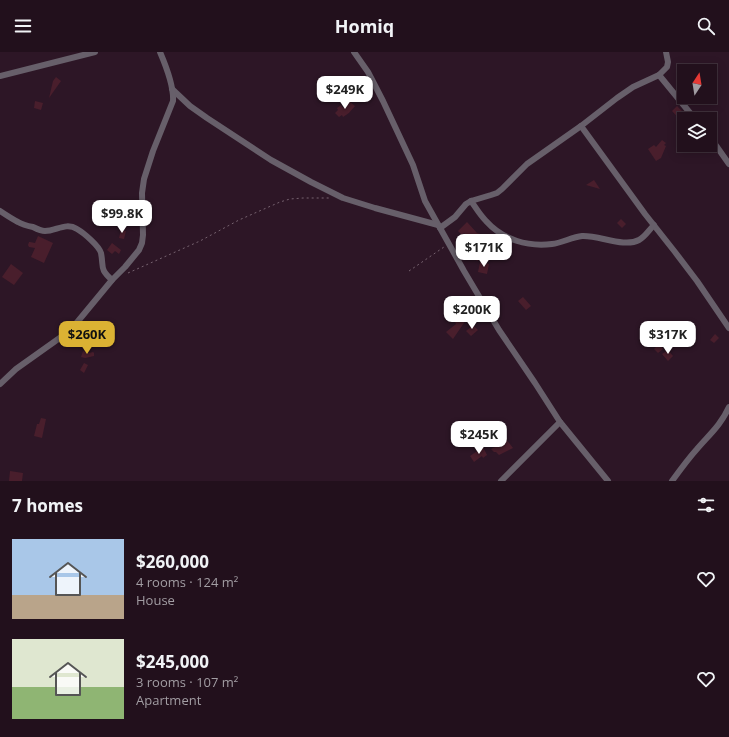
<!DOCTYPE html>
<meta charset="utf-8">
<style>
body{margin:0;font-family:"Open Sans",sans-serif;background:#2e1e29;color:#f1f3f6;height:100vh;display:flex;flex-direction:column;font-size:15px;white-space:nowrap}
*{box-sizing:border-box;margin:0}
p{font-size:13px;color:#a29da3}
.icon{flex:none;width:22px;height:22px;fill:none;stroke:currentColor;stroke-width:2;stroke-linecap:round;stroke-linejoin:round}
.map{position:relative;height:429px;overflow:hidden}
.panel{display:flex;flex-direction:column;background:#22101c;flex:1}
.panel>*{flex:none}
.needle{width:26px;rotate:12deg}
.controls{position:absolute;left:677px;top:12px;display:grid;gap:8px}
.controls a{display:grid;place-items:center;width:40px;height:40px;border-radius:0px;background:#22101c;box-shadow:0 2px 10px #0003,0 0 0 1px #3f303b;font-size:20px}
.price{position:absolute;translate:-50% -34px;padding:0 9px;border-radius:8px;background:#fff;color:#222;font-size:13px;line-height:26px;filter:drop-shadow(0 1px 2px #0008)}
.price::after{content:'';position:absolute;left:50%;top:24px;width:12px;height:9px;margin-left:-6px;background:inherit;clip-path:polygon(0 0,100% 0,50% 100%)}
.price.current{background:#dbb233;color:#111}
ul{padding:0;list-style:none}
li{display:flex;align-items:center;gap:12px;height:100px;padding:0 12px}
li span{display:grid;place-items:center;flex:none;width:112px;height:80px;border-radius:0px;color:#555}
li>.icon{margin-inline-start:auto}
span .icon{width:48px;height:48px;fill:#fffc;stroke-width:1}
li b{font-size:17px}
h2{display:flex;justify-content:space-between;align-items:center;height:48px;padding:0 12px;font-size:17px}
header{display:flex;justify-content:space-between;align-items:center;height:52px;padding:0 12px;background:#22101c;font-size:18px;font-weight:700}
.map>svg:first-child{display:block}
.building{fill:#491e2c}
.lines{fill:none;stroke-linecap:round;stroke-linejoin:round}
.path{stroke:#76626f;stroke-width:1;stroke-dasharray:2 3;stroke-linecap:butt}
.street{stroke:#675f6a;stroke-width:6}
</style>
<header><svg class="icon" aria-label="menu" viewBox="0 0 24 24"><path d="M4 6h16M4 12h16M4 18h16"/></svg>Homiq<svg class="icon" aria-label="search" viewBox="0 0 24 24"><circle cx="10" cy="10" r="6"/><path d="M15 15l6 6"/></svg></header>
<div class="map">
<svg width="729" height="429" viewBox="0 0 729 429">
<rect width="100%" height="100%" fill="#2d1626"/>
<!-- building -->
<g class="building">
<path d="M 56,25 L 61,29 L 49,46 L 53,29 Z"/>
<path d="M 35,49 L 43,51 L 41,58 L 34,56 Z"/>
<path d="M 349,49 L 355,54 L 349,61 L 343,65 L 342,63 L 339,65 L 335,61 L 338,58 L 337,56 L 341,53 L 343,56 Z"/>
<path d="M 677,54 L 686,63 L 684,64 L 684,72 L 672,59 Z"/>
<path d="M 662,88 L 666,91 L 664,93 L 666,94 L 661,106 L 656,109 L 648,97 L 654,93 L 656,95 Z"/>
<path d="M 594,128 L 600,137 L 586,133 Z"/>
<path d="M 621,167 L 626,172 L 622,176 L 617,171 Z"/>
<path d="M 467,170 L 477,181 L 488,184 L 484,198 L 487,202 L 477,209 L 470,200 L 482,191 L 469,187 L 464,181 L 462,183 L 458,179 Z"/>
<path d="M 121,178 L 126,179 L 124,187 L 119,186 Z"/>
<path d="M 38,184 L 53,191 L 44,211 L 31,205 L 35,196 L 29,195 L 28,193 L 29,190 L 30,190 L 35,191 Z"/>
<path d="M 112,191 L 121,198 L 119,202 L 115,199 L 112,202 L 107,198 Z"/>
<path d="M 480,210 L 489,212 L 487,222 L 478,220 Z"/>
<path d="M 11,212 L 23,221 L 14,233 L 2,225 Z"/>
<path d="M 523,245 L 531,254 L 526,258 L 518,249 Z"/>
<path d="M 460,264 L 466,268 L 453,287 L 446,280 L 456,272 L 455,270 Z"/>
<path d="M 473,273 L 478,278 L 471,284 L 466,279 Z"/>
<path d="M 715,282 L 719,286 L 714,291 L 710,288 Z"/>
<path d="M 659,292 L 663,297 L 658,301 L 654,297 Z"/>
<path d="M 668,298 L 673,304 L 668,309 L 662,302 Z"/>
<path d="M 83,299 L 89,301 L 93,300 L 94,301 L 94,304 L 85,306 L 81,305 Z"/>
<path d="M 84,311 L 88,313 L 84,321 L 80,318 Z"/>
<path d="M 41,366 L 46,367 L 42,386 L 34,384 L 37,372 L 39,372 Z"/>
<path d="M 506,387 L 513,396 L 499,403 L 496,400 L 494,400 L 491,397 L 495,395 L 493,393 Z"/>
<path d="M 483,395 L 487,403 L 483,406 L 482,404 L 474,410 L 470,404 Z"/>
<path d="M 10,419 L 23,421 L 22,429 L 9,429 Z"/>
</g>
<g class="lines">
<!-- path -->
<g class="path">
<path d="M 409,219 L 444,195"/>
<path d="M 128,221 L 200,189 L 239,168 L 280,150 L 290,147 L 303,146 L 329,146"/>
</g>
<!-- street -->
<g class="street">
<path d="M 354,0 L 368,20 L 383,49 L 413,113 L 425,149 L 464,219 L 499,278 L 535,331 L 560,370 L 608,429"/>
<path d="M 659,23 L 695,67"/>
<path d="M 0,24 L 95,0"/>
<path d="M 172,37 L 190,54 L 207,66 L 271,108 L 311,130 L 343,146 L 375,156 L 438,173"/>
<path d="M 581,74 L 645,162 L 675,200 L 697,229 L 729,276"/>
<path d="M 710,85 L 729,112"/>
<path d="M 471,149 C 476,156 480,163 486,169 C 503,188 528,195 552,192 C 562,191 572,185 582,184 C 599,183 624,196 639,188 C 645,185 649,178 654,173"/>
<path d="M 0,159 C 6,163 12,167 18,170 C 23,173 28,174 33,175 C 37,177 41,179 45,179 C 56,179 66,170 77,177 C 84,181 99,194 101,201 C 104,216 99,216 112,228"/>
<path d="M 440,176 L 455,165 L 466,152 L 471,149 L 491,143 L 497,141 L 502,137 L 527,112 L 581,74 L 617,46 L 633,35 L 659,23 L 667,15 L 668,10 L 666,0"/>
<path d="M 0,332 L 16,317 L 61,285 L 74,274 L 112,228 L 125,215 L 139,198 L 142,191 L 143,183 L 142,141 L 144,127 L 153,99 L 173,49 C 174,34 166,14 160,0"/>
<path d="M 501,429 L 560,370"/>
<path d="M 672,429 C 680,418 688,407 697,397 C 709,383 721,373 729,355"/>
</g>
</g>
</svg>
<div class="controls">
<a><svg class="needle" viewBox="-14 -14 28 28"><path d="M0-13l5 13h-10z" fill="#e53935"/><path d="M0 13l5-13h-10z" fill="#a29da3"/></svg></a>
<a><svg class="icon" aria-label="layers" viewBox="0 0 24 24"><path d="M12 4l9 5-9 5-9-5zM3 14l9 5 9-5"/></svg></a>
</div>
<b class="price" style="left:345px;top:58px">$249K</b>
<b class="price" style="left:122px;top:182px">$99.8K</b>
<b class="price" style="left:484px;top:216px">$171K</b>
<b class="price" style="left:472px;top:278px">$200K</b>
<b class="price current" style="left:87px;top:303px">$260K</b>
<b class="price" style="left:668px;top:303px">$317K</b>
<b class="price" style="left:479px;top:403px">$245K</b>
</div>
<section class="panel">
<h2>7 homes<svg class="icon" aria-label="filters" viewBox="0 0 24 24"><path d="M4 7h16M4 17h16"/><circle cx="9" cy="7" r="2"/><circle cx="15" cy="17" r="2"/></svg></h2>
<ul>
<li><span style="background:linear-gradient(#a9c7e8 70%,#b9a48a 0)"><svg class="icon" aria-label="home" viewBox="0 0 24 24"><path d="M3 11l9-7 9 7M6 9v11h12V9"/></svg></span><div><b>$260,000</b><p>4 rooms · 124 m²</p><p>House</p></div><svg class="icon" aria-label="heart" viewBox="0 0 24 24"><path d="M12 20l-8-8c-3-5 5-10 8-4 3-6 11-1 8 4z"/></svg></li>
<li><span style="background:linear-gradient(#dfe7d0 60%,#8fb573 0)"><svg class="icon" aria-label="home" viewBox="0 0 24 24"><path d="M3 11l9-7 9 7M6 9v11h12V9"/></svg></span><div><b>$245,000</b><p>3 rooms · 107 m²</p><p>Apartment</p></div><svg class="icon" aria-label="heart" viewBox="0 0 24 24"><path d="M12 20l-8-8c-3-5 5-10 8-4 3-6 11-1 8 4z"/></svg></li>
</ul>
</section>
